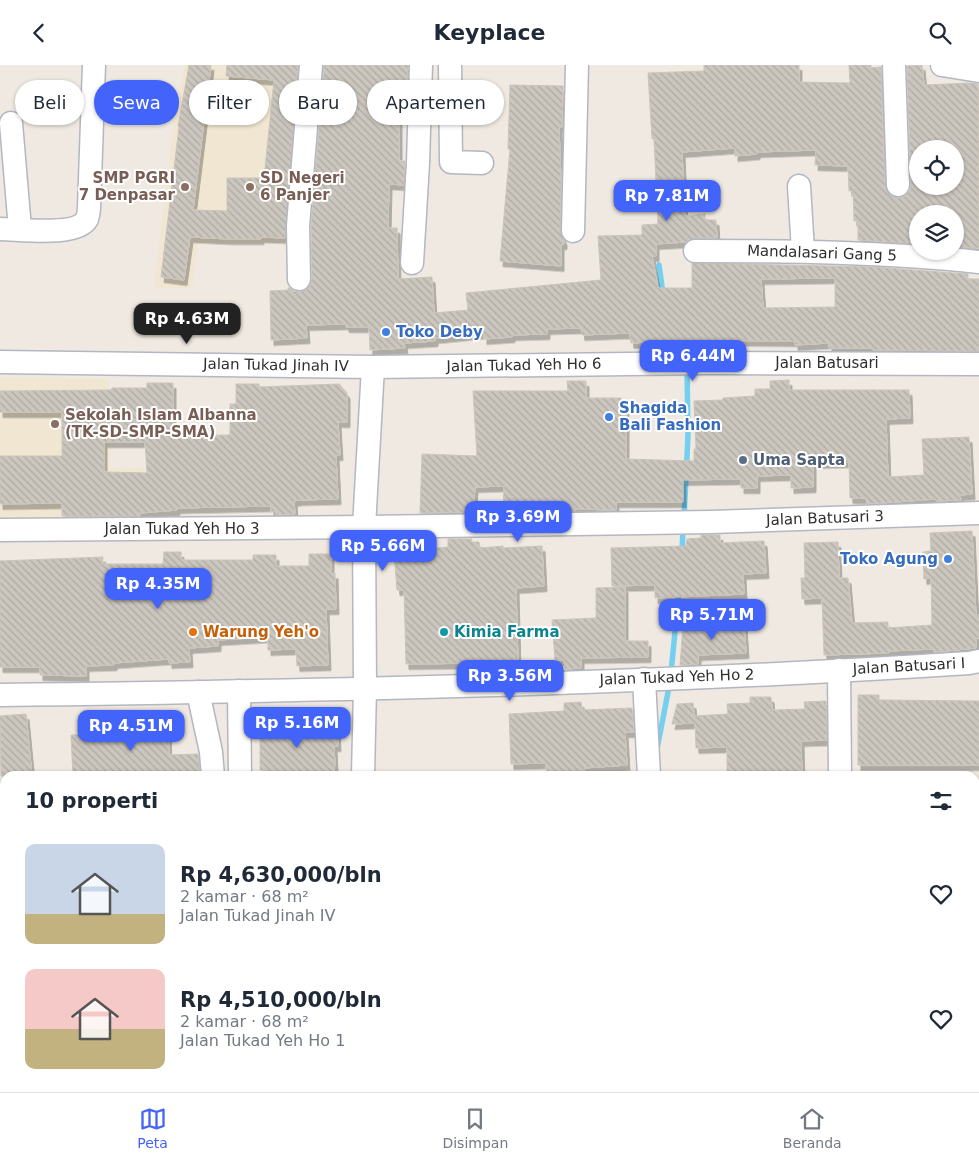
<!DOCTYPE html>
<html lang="id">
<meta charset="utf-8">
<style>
body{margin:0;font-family:"DejaVu Sans",sans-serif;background:#f2f2f3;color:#1f2937;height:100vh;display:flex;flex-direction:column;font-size:19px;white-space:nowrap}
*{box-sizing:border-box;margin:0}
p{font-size:16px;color:#747a83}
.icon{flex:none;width:28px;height:28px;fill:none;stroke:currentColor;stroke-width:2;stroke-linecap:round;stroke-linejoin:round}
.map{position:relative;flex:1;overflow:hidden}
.details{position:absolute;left:0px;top:706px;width:980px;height:321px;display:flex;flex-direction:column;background:#fff;border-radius:15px 15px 0 0;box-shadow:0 1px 4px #0004}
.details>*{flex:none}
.banner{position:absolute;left:15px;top:15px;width:500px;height:45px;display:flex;gap:10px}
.buttons{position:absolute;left:909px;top:75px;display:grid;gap:10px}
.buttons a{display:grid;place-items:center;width:55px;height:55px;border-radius:50%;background:#fff;box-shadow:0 1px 4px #0004;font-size:25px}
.price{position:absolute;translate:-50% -42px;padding:0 11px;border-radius:10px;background:#4264fb;color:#fff;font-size:16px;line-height:32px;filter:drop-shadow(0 1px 2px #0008)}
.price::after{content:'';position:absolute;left:50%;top:30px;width:15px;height:11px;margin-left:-8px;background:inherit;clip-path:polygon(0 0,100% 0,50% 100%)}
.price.current{background:#222;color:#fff}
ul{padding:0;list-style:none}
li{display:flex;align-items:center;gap:15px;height:125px;padding:0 25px}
li span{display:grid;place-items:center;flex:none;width:140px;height:100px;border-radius:10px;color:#555}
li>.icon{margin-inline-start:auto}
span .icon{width:60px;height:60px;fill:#fffc;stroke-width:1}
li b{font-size:21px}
h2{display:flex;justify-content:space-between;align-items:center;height:60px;padding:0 25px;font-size:21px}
.chip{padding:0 18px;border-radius:22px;background:#fff;box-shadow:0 1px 4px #0004;font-size:18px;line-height:45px}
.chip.current{background:#4264fb;color:#fff}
header{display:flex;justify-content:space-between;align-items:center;height:65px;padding:0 25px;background:#fff;font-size:22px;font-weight:600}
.tab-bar{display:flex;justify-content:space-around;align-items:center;height:70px;border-top:1px solid #e0e1e3;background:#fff;font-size:14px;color:#747a83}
.tab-bar a{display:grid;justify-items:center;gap:2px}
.tab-bar .current{color:#4264fb}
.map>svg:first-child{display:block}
.education{fill:#f0e6d1}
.grass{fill:url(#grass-tufts)}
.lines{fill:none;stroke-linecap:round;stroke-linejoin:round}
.stream{stroke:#75cff0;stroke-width:5.5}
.building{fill:url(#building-back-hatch);stroke:#cbc5ba;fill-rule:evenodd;filter:url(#shadow)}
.minor-casing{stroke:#b4b7c1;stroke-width:25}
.major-casing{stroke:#c9c9c9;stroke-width:30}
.minor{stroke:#fff;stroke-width:22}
.major{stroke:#f2d163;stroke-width:28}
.education-dot{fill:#8d6e63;stroke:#fff;stroke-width:2}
.shop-dot{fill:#3f7fe0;stroke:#fff;stroke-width:2}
.service-dot{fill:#5c6f8a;stroke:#fff;stroke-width:2}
.food-dot{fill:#e8710a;stroke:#fff;stroke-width:2}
.culture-dot{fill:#0f9aa8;stroke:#fff;stroke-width:2}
.labels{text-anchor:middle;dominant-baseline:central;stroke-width:4;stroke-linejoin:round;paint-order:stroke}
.education-label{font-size:15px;font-weight:bold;fill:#785e54;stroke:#fff;text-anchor:start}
.street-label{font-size:15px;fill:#2e2e2e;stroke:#fff}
.shop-label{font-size:15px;font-weight:bold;fill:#366cbe;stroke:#fff;text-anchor:start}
.service-label{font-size:15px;font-weight:bold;fill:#4e5e75;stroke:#fff;text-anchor:start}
.food-label{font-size:15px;font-weight:bold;fill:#c56008;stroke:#fff;text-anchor:start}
.culture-label{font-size:15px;font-weight:bold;fill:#0d838f;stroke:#fff;text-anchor:start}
</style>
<header><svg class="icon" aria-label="back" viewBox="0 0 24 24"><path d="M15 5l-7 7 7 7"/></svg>Keyplace<svg class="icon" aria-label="search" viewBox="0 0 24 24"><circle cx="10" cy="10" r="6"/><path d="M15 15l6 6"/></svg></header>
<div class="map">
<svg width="979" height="1027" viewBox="0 0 979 1027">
<defs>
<pattern id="grass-tufts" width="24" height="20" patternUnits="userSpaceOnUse" patternTransform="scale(1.25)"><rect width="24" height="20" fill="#b6e59e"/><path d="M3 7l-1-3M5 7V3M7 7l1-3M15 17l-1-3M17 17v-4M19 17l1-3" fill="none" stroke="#9dc588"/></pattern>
<pattern id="building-back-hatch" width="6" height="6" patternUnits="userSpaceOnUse" patternTransform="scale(1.25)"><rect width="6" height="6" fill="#cbc7bf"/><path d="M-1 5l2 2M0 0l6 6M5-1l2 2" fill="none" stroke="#afaba4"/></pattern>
<filter id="shadow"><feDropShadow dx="3" dy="5.5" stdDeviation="0" flood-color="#0004"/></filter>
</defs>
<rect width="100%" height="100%" fill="#efe9e1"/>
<!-- education -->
<g class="education">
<path d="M 185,0 L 309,0 L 292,178 L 198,178 L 192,223 L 154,223 L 175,48 Z"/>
<path d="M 0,313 L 109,314 L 109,403 L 144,403 L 143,461 L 0,461 Z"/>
</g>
<!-- grass -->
<g class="grass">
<rect x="975" y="749" width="4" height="34"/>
<rect x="975" y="933" width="4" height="48"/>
<path d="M 975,996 L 979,997 L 979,1027 L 851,1027 L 851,1022 L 975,1022 Z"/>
</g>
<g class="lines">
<!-- stream -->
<g class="stream">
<path d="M 659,200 L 663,229"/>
<path d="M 687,268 L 687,294"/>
<path d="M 684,454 L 688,370 L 687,303"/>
<path d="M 682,489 L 683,463"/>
<path d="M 671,608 L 679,525"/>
<path d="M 657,684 L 670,617"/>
<path d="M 659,1022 L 659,1027"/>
</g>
</g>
<!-- building -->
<g class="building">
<path d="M 189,0 L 211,0 L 193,145 L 227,146 L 227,113 L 264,113 L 274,15 L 226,11 L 227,0 L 298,0 L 285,173 L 261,172 L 261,174 L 228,174 L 190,172 L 184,215 L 161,212 L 179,62 L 178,61 Z"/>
<path d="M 324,0 L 408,0 L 406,53 L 399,53 L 399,96 L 405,96 L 404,120 L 389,119 L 388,163 L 397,163 L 398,214 L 432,212 L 434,248 L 468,245 L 466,228 L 601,215 L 598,171 L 642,170 L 642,160 L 658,159 L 654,74 L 652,74 L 648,8 L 704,6 L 704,0 L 799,0 L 799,17 L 850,18 L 849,0 L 871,0 L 871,3 L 881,2 L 885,120 L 887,127 L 891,131 L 898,133 L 905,131 L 910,126 L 911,120 L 907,1 L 922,0 L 924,20 L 969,18 L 978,19 L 979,183 L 955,182 L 955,149 L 918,149 L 918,179 L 858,175 L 858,156 L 854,156 L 853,126 L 849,126 L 848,101 L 815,100 L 816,85 L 757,87 L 757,89 L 735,91 L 735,83 L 682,87 L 685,151 L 705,149 L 705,155 L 716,155 L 717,173 L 695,173 L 686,177 L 656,179 L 656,191 L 652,191 L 658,223 L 692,223 L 692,198 L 872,202 L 968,209 L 968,214 L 979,214 L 979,286 L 873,285 L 873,283 L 829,283 L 829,278 L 795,280 L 795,276 L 683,275 L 631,278 L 630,268 L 582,270 L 581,263 L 547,264 L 547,269 L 512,270 L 512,272 L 484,274 L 484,268 L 435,273 L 435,276 L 404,278 L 405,283 L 370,285 L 369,262 L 346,262 L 346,259 L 306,260 L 307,273 L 271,275 L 270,226 L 288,225 L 288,223 L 290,223 L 293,226 L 300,227 L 306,225 L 310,221 L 312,214 L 311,161 ZM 918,84 L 955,84 L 955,121 L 918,121 ZM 835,213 L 835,242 L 763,243 L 761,214 Z"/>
<path d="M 510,20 L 563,21 L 562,62 L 559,62 L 561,117 L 560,166 L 564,175 L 564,179 L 561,179 L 561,201 L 500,196 L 510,84 L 508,84 Z"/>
<path d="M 789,315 L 789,325 L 909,325 L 910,353 L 886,354 L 888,412 L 924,410 L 922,374 L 969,372 L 972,429 L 960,430 L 961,435 L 936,436 L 936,434 L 867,439 L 866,433 L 850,433 L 849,397 L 813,398 L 813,422 L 791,423 L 791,410 L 757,411 L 757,423 L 741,423 L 741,414 L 683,415 L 683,437 L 616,437 L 616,445 L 575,444 L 575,446 L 520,447 L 503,446 L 504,421 L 475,422 L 473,447 L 420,448 L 422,389 L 477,391 L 473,326 L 568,326 L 567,316 L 586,316 L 586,333 L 621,333 L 621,342 L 626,342 L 626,394 L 694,396 L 694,384 L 696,384 L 694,336 L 723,335 L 723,333 L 755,331 L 755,324 L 770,324 L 770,316 Z"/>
<path d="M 147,318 L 173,318 L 173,371 L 230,370 L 230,339 L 236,339 L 236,319 L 259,319 L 259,322 L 339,319 L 347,328 L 347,357 L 338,357 L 340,390 L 336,390 L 338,434 L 299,435 L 294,436 L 295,449 L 281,450 L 276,450 L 276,446 L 271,447 L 271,441 L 177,443 L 177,445 L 140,448 L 140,451 L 62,451 L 62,438 L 0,439 L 0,391 L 62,391 L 62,347 L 0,347 L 0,326 L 111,325 L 112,323 L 147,323 ZM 104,377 L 145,377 L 147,408 L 104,407 Z"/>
<path d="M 972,466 L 976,551 L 979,550 L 979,573 L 976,573 L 976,583 L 934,587 L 933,584 L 889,586 L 889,588 L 824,590 L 822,533 L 802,534 L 801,513 L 805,513 L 804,478 L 838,477 L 839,513 L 848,513 L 852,558 L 888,557 L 888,563 L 932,560 L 931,513 L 924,514 L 923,487 L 931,486 L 930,468 Z"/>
<path d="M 701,470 L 720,470 L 720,478 L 764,476 L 766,508 L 743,509 L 744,529 L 655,533 L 655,520 L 612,521 L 611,483 L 686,481 L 687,474 L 701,473 Z"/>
<path d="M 448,474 L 472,474 L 471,477 L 479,477 L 480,483 L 503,481 L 503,483 L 542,481 L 544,521 L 516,523 L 518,599 L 489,600 L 489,598 L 406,599 L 404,525 L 397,525 L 394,487 L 448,482 Z"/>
<path d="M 164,487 L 181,487 L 181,495 L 253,495 L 253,490 L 276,490 L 276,501 L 309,501 L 309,489 L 331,489 L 331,509 L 335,508 L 336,544 L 326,544 L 328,600 L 297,601 L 296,584 L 268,585 L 268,572 L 218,575 L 218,581 L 189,583 L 190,597 L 169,598 L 169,594 L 114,598 L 114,600 L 86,601 L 86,611 L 40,610 L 40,602 L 0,602 L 0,496 L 103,492 L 102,499 L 163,499 Z"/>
<path d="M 625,522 L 625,576 L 648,576 L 648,592 L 581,593 L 581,603 L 565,604 L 564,595 L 555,595 L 552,555 L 596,553 L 596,523 Z"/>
<path d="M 744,557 L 746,588 L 698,590 L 698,599 L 680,600 L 683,560 Z"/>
<path d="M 858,630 L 879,630 L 879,635 L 979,636 L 979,700 L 858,700 Z"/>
<path d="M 750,632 L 771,632 L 772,645 L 805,644 L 804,637 L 826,636 L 827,675 L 801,676 L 802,711 L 727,711 L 727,682 L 696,683 L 695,658 L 672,659 L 677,639 L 693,638 L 694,651 L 728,649 L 727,639 L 750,638 Z"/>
<path d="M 581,637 L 582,645 L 632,643 L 634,667 L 625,667 L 627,700 L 584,703 L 585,711 L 547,711 L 546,698 L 511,699 L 509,649 L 564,646 L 564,638 Z"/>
<path d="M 128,648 L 149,648 L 149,657 L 162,657 L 163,665 L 168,664 L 169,690 L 198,689 L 200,711 L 155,711 L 155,708 L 119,709 L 120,711 L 73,711 L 71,670 L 128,667 Z"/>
<path d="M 26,649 L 32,711 L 1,711 L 0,651 Z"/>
<path d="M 260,650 L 280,651 L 280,662 L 337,660 L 338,681 L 334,681 L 335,701 L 334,701 L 334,711 L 265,711 L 265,705 L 260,705 Z"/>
</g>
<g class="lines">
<defs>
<g id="minor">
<path d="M 450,0 L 451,97 L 482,98"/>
<path d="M 894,0 L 898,120"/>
<path d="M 942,0 L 979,6"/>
<path d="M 11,58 L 20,164"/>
<path d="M 799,121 L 803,186"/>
<path d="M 0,164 C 19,164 77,172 87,154 C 88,151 89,146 89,143 L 94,0"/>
<path d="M 573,166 L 577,0"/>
<path d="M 695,186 C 790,186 885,187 979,197"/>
<path d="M 412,198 L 418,98 L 421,0"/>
<path d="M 299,214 L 298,161 L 311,0"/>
<path d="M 0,297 L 373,302 L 710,298 L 979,299"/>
<path d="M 0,465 L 364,462 L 711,457 L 979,448"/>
<path d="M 839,605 L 840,711"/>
<path d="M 644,614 L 649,711"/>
<path d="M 239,626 L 240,711"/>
<path d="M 198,627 L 211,687 L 213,711"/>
<path d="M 0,630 C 323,626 647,619 969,598 L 979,596"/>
<path d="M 363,711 L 365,623 L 364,462 L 373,302"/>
<path d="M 15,1022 L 16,1027"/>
</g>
<g id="major">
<path d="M 975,896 L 979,896"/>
<path d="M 0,897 L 5,897"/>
</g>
</defs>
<!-- minor casing -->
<use href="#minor" class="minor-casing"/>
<!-- major casing -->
<use href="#major" class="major-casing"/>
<!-- minor -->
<use href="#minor" class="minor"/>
<!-- major -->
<use href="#major" class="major"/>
</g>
<!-- markers -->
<g class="education-dot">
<circle cx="185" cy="122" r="5"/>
<circle cx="250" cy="122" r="5"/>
<circle cx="55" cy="359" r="5"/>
</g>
<g class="shop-dot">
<circle cx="386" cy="267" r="5"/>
<circle cx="609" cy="352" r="5"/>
<circle cx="948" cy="494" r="5"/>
</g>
<circle class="service-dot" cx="743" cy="395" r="5"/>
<circle class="food-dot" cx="193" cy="567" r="5"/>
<circle class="culture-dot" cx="444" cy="567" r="5"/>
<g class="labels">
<!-- education labels -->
<g class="education-label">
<text x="175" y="113" text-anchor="end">SMP PGRI<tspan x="175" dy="17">7 Denpasar</tspan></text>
<text x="260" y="113">SD Negeri<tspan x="260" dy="17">6 Panjer</tspan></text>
<text x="65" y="350">Sekolah Islam Albanna<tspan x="65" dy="17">(TK-SD-SMP-SMA)</tspan></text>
</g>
<!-- street labels -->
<g class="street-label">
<text transform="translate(822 188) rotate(2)">Mandalasari Gang 5</text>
<text x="827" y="298">Jalan Batusari</text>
<text transform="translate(276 300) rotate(1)">Jalan Tukad Jinah IV</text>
<text transform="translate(524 300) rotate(-1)">Jalan Tukad Yeh Ho 6</text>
<text transform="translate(825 453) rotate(-2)">Jalan Batusari 3</text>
<text x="182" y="464">Jalan Tukad Yeh Ho 3</text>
<text transform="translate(909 601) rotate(-3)">Jalan Batusari I</text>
<text transform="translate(677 612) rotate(-2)">Jalan Tukad Yeh Ho 2</text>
</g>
<!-- shop labels -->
<g class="shop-label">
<text x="396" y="267">Toko Deby</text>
<text x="619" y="343">Shagida<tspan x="619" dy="17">Bali Fashion</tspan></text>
<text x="938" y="494" text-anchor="end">Toko Agung</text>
</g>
<!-- service labels -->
<g class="service-label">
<text x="753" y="395">Uma Sapta</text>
</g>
<!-- food labels -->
<g class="food-label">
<text x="203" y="567">Warung Yeh'o</text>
</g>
<!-- culture labels -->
<g class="culture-label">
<text x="454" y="567">Kimia Farma</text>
</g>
</g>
</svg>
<div class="buttons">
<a><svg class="icon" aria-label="locate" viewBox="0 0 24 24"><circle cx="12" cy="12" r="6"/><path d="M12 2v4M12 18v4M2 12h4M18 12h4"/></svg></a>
<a><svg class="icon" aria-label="layers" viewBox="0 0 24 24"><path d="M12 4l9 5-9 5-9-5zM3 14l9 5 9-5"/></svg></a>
</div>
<b class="price" style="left:667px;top:157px">Rp 7.81M</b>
<b class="price current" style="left:187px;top:280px">Rp 4.63M</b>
<b class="price" style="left:693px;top:317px">Rp 6.44M</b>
<b class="price" style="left:518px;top:478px">Rp 3.69M</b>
<b class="price" style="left:383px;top:507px">Rp 5.66M</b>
<b class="price" style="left:158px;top:545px">Rp 4.35M</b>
<b class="price" style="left:712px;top:576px">Rp 5.71M</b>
<b class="price" style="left:510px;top:637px">Rp 3.56M</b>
<b class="price" style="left:297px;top:684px">Rp 5.16M</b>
<b class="price" style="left:131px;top:687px">Rp 4.51M</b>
<div class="banner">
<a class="chip">Beli</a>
<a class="chip current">Sewa</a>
<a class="chip">Filter</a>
<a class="chip">Baru</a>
<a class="chip">Apartemen</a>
</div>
<section class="details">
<h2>10 properti<svg class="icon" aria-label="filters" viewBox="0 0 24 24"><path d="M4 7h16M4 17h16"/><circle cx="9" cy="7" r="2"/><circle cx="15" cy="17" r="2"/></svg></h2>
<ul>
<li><span style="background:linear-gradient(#c9d6e8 70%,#c2b280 0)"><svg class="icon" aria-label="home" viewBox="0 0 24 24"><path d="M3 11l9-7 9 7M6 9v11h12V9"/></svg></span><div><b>Rp 4,630,000/bln</b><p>2 kamar · 68 m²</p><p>Jalan Tukad Jinah IV</p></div><svg class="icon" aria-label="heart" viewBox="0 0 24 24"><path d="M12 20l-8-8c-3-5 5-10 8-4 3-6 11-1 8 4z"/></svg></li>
<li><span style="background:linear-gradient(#f6c9c9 60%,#c2b280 0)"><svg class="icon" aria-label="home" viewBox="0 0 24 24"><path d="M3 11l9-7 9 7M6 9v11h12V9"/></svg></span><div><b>Rp 4,510,000/bln</b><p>2 kamar · 68 m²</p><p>Jalan Tukad Yeh Ho 1</p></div><svg class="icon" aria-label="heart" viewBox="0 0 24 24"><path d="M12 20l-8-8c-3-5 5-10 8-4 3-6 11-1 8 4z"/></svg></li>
</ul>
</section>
</div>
<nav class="tab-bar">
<a class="current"><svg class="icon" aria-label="map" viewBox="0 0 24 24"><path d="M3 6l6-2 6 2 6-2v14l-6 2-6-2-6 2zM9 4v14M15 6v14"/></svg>Peta</a>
<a><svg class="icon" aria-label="saved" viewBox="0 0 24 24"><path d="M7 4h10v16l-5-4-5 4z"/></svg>Disimpan</a>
<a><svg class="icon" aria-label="home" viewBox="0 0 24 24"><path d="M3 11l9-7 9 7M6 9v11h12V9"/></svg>Beranda</a>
</nav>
